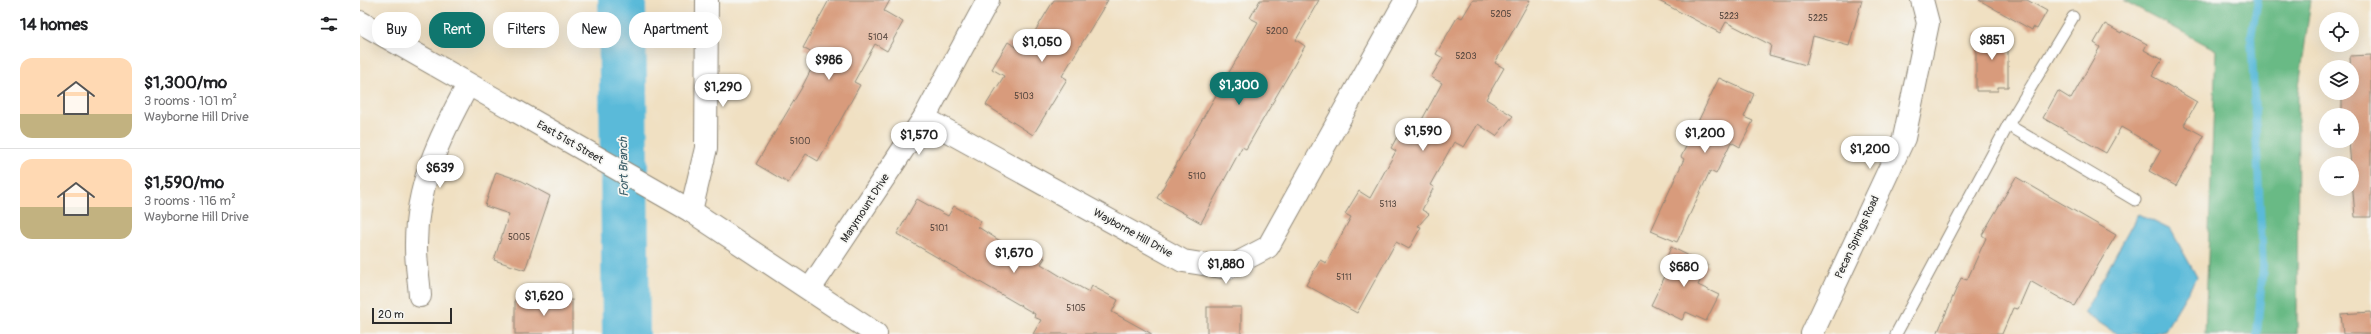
<!DOCTYPE html>
<meta charset="utf-8">
<style>
body{margin:0;font-family:Pangolin,sans-serif;background:#f6f6f6;color:#202124;height:100vh;display:flex;flex-direction:column;font-size:15px;white-space:nowrap}
*{box-sizing:border-box;margin:0}
p{font-size:13px;color:#757577}
.icon{flex:none;width:22px;height:22px;fill:none;stroke:currentColor;stroke-width:2;stroke-linecap:round;stroke-linejoin:round}
.map{position:relative;flex:1;overflow:hidden}
.details{display:flex;flex-direction:column;background:#fff;width:360px}
.details>*{flex:none}
.top-card{position:absolute;left:12px;top:12px;width:380px;height:36px;display:flex;gap:8px}
.fabs{position:absolute;left:1959px;top:12px;display:grid;gap:8px}
.fabs a{display:grid;place-items:center;width:40px;height:40px;border-radius:50%;background:#fff;box-shadow:0 4px 16px #0002;font-size:20px}
.scale{position:absolute;left:12px;bottom:10px;width:80px;box-sizing:border-box;padding-left:4px;border:2px solid #2b2b2b;border-top:0;font-size:11px;line-height:14px;white-space:nowrap;color:#2b2b2b;-webkit-text-stroke:3px #f6f6f2;paint-order:stroke}
.price{position:absolute;translate:-50% -34px;padding:0 9px;border-radius:14px;background:#fff;color:#222;font-size:13px;line-height:26px;filter:drop-shadow(0 1px 2px #0008)}
.price::after{content:'';position:absolute;left:50%;top:24px;width:12px;height:9px;margin-left:-6px;background:inherit;clip-path:polygon(0 0,100% 0,50% 100%)}
.price.active{background:#0f766e;color:#fff}
ul{padding:0;list-style:none}
li{display:flex;align-items:center;gap:12px;height:100px;padding:0 20px}
li+li{border-top:1px solid #e0e0e0}
li span{display:grid;place-items:center;flex:none;width:112px;height:80px;border-radius:12px;color:#555}
li>.icon{margin-inline-start:auto}
span .icon{width:48px;height:48px;fill:#fffc;stroke-width:1}
li b{font-size:17px}
h2{display:flex;justify-content:space-between;align-items:center;height:48px;padding:0 20px;font-size:17px}
.pill{padding:0 14px;border-radius:16px;background:#fff;box-shadow:0 4px 16px #0002;font-size:14px;line-height:36px}
.pill.active{background:#0f766e;color:#fff}
main{display:flex;flex:1;min-height:0}
.map>svg:first-child{display:block}
.forest{fill:#69ba85;stroke:#4a7258}
.water{fill:#5abad9;stroke:#427282}
.lines{fill:none;stroke-linecap:round;stroke-linejoin:round}
.stream{stroke:#5abad9;stroke-width:8}
.river{stroke:#5abad9;stroke-width:48}
.building{fill:#d89b7c}
.service-casing{stroke:#8e8676;stroke-width:13}
.minor-casing{stroke:#8e8676;stroke-width:24}
.secondary-casing{stroke:#8e8676;stroke-width:24}
.service{stroke:#fff;stroke-width:11}
.minor{stroke:#fff;stroke-width:22}
.secondary{stroke:#fff;stroke-width:22}
.labels{text-anchor:middle;dominant-baseline:central;stroke-width:3.5;stroke-linejoin:round;paint-order:stroke}
.number-label{font-size:9px;fill:#56473f}
.street-label{font-size:11px;fill:#2b2b2b;stroke:#f6f6f2}
.water-label{font-size:12px;font-style:italic;fill:#3b5d68;stroke:#f6f6f2}
</style>
<main>
<section class="details">
<h2>14 homes<svg class="icon" aria-label="filters" viewBox="0 0 24 24"><path d="M4 7h16M4 17h16"/><circle cx="9" cy="7" r="2"/><circle cx="15" cy="17" r="2"/></svg></h2>
<ul>
<li><span style="background:linear-gradient(#ffd9b3 70%,#c2b280 0)"><svg class="icon" aria-label="home" viewBox="0 0 24 24"><path d="M3 11l9-7 9 7M6 9v11h12V9"/></svg></span><div><b>$1,300/mo</b><p>3 rooms · 101 m²</p><p>Wayborne Hill Drive</p></div></li>
<li><span style="background:linear-gradient(#ffd9b3 60%,#c2b280 0)"><svg class="icon" aria-label="home" viewBox="0 0 24 24"><path d="M3 11l9-7 9 7M6 9v11h12V9"/></svg></span><div><b>$1,590/mo</b><p>3 rooms · 116 m²</p><p>Wayborne Hill Drive</p></div></li>
</ul>
</section>
<div class="map">
<svg width="2011" height="334" viewBox="0 0 2011 334">
<rect width="100%" height="100%" fill="#f6f6f2"/>
<filter id="ink" filterUnits="userSpaceOnUse"><feTurbulence type="fractalNoise" baseFrequency=".025" numOctaves="2"/><feDisplacementMap in="SourceGraphic" scale="8" xChannelSelector="R" yChannelSelector="G"/><feConvolveMatrix kernelMatrix="1 2 1 2 8 2 1 2 1" color-interpolation-filters="sRGB"/></filter>
<filter id="wash" filterUnits="userSpaceOnUse"><feTurbulence type="fractalNoise" baseFrequency=".012" numOctaves="4" result="noise"/><feDisplacementMap in="SourceGraphic" scale="16" xChannelSelector="R" yChannelSelector="G"/><feGaussianBlur stdDeviation="0.9" result="paint"/><feColorMatrix in="noise" values="0 0 0 0 0 0 0 0 0 0 0 0 0 0 0 0 0 1.4 0 .05"/><feComposite in="paint" operator="in"/></filter>
<g filter="url(#wash)">
<rect width="100%" height="100%" fill="#f0e0c2"/>
<!-- forest -->
<path class="forest" d="M 1763,0 L 1951,0 L 1938,94 L 1937,334 L 1845,334 L 1856,50 Z"/>
<!-- water -->
<path class="water" d="M 1778,214 L 1811,230 L 1837,277 L 1805,330 L 1791,334 L 1757,334 L 1724,313 Z"/>
<g class="lines">
<!-- stream -->
<path class="stream" d="M 1897,334 L 1903,266 L 1891,36 L 1898,0"/>
<!-- river -->
<path class="river" d="M 262,0 L 266,334"/>
</g>
<g id="blocks">
<!-- building -->
<g class="building">
<path d="M 469,0 L 530,0 L 524,11 L 543,22 L 527,51 L 515,44 L 494,82 L 500,85 L 458,161 L 446,154 L 428,183 L 396,164 L 441,89 L 458,56 L 443,48 Z"/>
<path d="M 694,0 L 748,0 L 702,76 L 707,79 L 673,135 L 626,105 L 644,76 L 632,69 L 648,42 L 663,51 Z"/>
<path d="M 900,0 L 959,0 L 936,40 L 945,46 L 886,149 L 882,147 L 841,223 L 797,198 L 898,22 L 890,18 Z"/>
<path d="M 1113,0 L 1170,0 L 1135,63 L 1144,68 L 1126,99 L 1153,116 L 1136,136 L 1118,124 L 1104,147 L 1094,142 L 1070,185 L 1074,187 L 1062,210 L 1069,214 L 1058,226 L 1061,227 L 1049,249 L 1036,242 L 997,313 L 946,285 L 960,260 L 966,263 L 991,217 L 985,214 L 999,191 L 1010,198 L 1036,151 L 1031,148 L 1046,120 L 1058,127 L 1082,83 L 1071,77 L 1083,58 L 1076,54 L 1098,16 L 1102,18 Z"/>
<path d="M 1297,0 L 1502,0 L 1489,46 L 1453,36 L 1446,65 L 1409,55 L 1411,45 L 1366,22 L 1360,33 Z"/>
<path d="M 1619,0 L 1667,0 L 1687,11 L 1677,29 L 1673,27 L 1672,30 Z"/>
<path d="M 1745,24 L 1761,33 L 1762,31 L 1787,44 L 1784,50 L 1802,60 L 1792,76 L 1837,102 L 1824,125 L 1844,136 L 1816,186 L 1789,171 L 1801,150 L 1761,127 L 1746,153 L 1683,118 L 1698,91 L 1711,99 L 1740,47 L 1734,43 Z"/>
<path d="M 1616,33 L 1648,33 L 1648,87 L 1638,87 L 1638,91 L 1616,91 Z"/>
<path d="M 2011,55 L 2011,217 L 1995,217 L 1989,141 L 1992,141 L 1992,115 L 1982,115 L 1982,93 L 1992,93 L 1990,56 Z"/>
<path d="M 1359,78 L 1394,94 L 1384,117 L 1393,121 L 1380,147 L 1371,142 L 1356,174 L 1350,171 L 1317,242 L 1291,231 L 1324,159 L 1321,157 Z"/>
<path d="M 136,172 L 162,181 L 190,196 L 165,270 L 134,260 L 149,214 L 125,206 Z"/>
<path d="M 1656,177 L 1756,235 L 1714,306 L 1670,281 L 1658,309 L 1653,308 L 1642,334 L 1577,334 L 1601,278 L 1607,280 L 1626,238 L 1622,235 Z"/>
<path d="M 557,199 L 588,216 L 594,206 L 621,221 L 618,227 L 656,251 L 661,243 L 685,258 L 681,264 L 702,277 L 729,292 L 732,286 L 758,300 L 752,312 L 792,334 L 673,334 L 681,320 L 674,317 L 675,314 L 537,234 Z"/>
<path d="M 1311,247 L 1348,265 L 1338,285 L 1359,295 L 1346,321 L 1326,312 L 1322,320 L 1291,305 L 1307,272 L 1302,269 Z"/>
<rect x="155" y="300" width="57" height="34"/>
<rect x="847" y="307" width="34" height="27"/>
<path d="M 2011,312 L 2011,334 L 1983,334 L 1981,314 Z"/>
</g>
</g>
</g>
<g filter="url(#ink)">
<use href="#blocks" fill-opacity="0" stroke="#8e8676" stroke-width="1"/>
<g class="lines">
<defs>
<g id="service">
<path d="M 1648,125 L 1775,200"/>
<path d="M 1536,334 L 1648,125 L 1713,17"/>
</g>
<g id="minor">
<path d="M 564,118 L 823,261 L 868,268 L 908,247 L 1046,0"/>
<path d="M 331,211 L 346,148 L 347,0"/>
<path d="M 450,289 L 564,118 L 628,0"/>
<path d="M 60,296 C 59,280 56,264 56,248 C 55,187 80,136 108,85"/>
<path d="M 1452,334 L 1544,138 L 1568,23 L 1562,0"/>
</g>
<path id="secondary" d="M 0,22 L 331,211 L 516,334"/>
</defs>
<!-- service casing -->
<use href="#service" class="service-casing"/>
<!-- minor casing -->
<use href="#minor" class="minor-casing"/>
<!-- secondary casing -->
<use href="#secondary" class="secondary-casing"/>
<!-- service -->
<use href="#service" class="service"/>
<!-- minor -->
<use href="#minor" class="minor"/>
<!-- secondary -->
<use href="#secondary" class="secondary"/>
</g>
</g>
<g class="labels">
<!-- number labels -->
<g class="number-label">
<text x="1141" y="14">5205</text>
<text x="1369" y="16">5223</text>
<text x="1458" y="18">5225</text>
<text x="917" y="31">5200</text>
<text x="518" y="37">5104</text>
<text x="1106" y="56">5203</text>
<text x="664" y="96">5103</text>
<text x="440" y="141">5100</text>
<text x="837" y="176">5110</text>
<text x="1028" y="204">5113</text>
<text x="579" y="228">5101</text>
<text x="159" y="237">5005</text>
<text x="984" y="277">5111</text>
<text x="716" y="308">5105</text>
</g>
<!-- street labels -->
<g class="street-label">
<text transform="translate(210 142) rotate(30)">East 51st Street</text>
<text transform="translate(505 208) rotate(-57)">Marymount Drive</text>
<text transform="translate(773 233) rotate(29)">Wayborne Hill Drive</text>
<text transform="translate(1497 237) rotate(-65)">Pecan Springs Road</text>
</g>
<!-- water labels -->
<g class="water-label">
<text transform="translate(264 167) rotate(-91)">Fort Branch</text>
</g>
</g>
</svg>
<div class="fabs">
<a><svg class="icon" aria-label="locate" viewBox="0 0 24 24"><circle cx="12" cy="12" r="6"/><path d="M12 2v4M12 18v4M2 12h4M18 12h4"/></svg></a>
<a><svg class="icon" aria-label="layers" viewBox="0 0 24 24"><path d="M12 4l9 5-9 5-9-5zM3 14l9 5 9-5"/></svg></a>
<a>+</a>
<a>−</a>
</div>
<div class="scale">20 m</div>
<b class="price" style="left:1632px;top:61px">$851</b>
<b class="price" style="left:682px;top:63px">$1,050</b>
<b class="price" style="left:469px;top:81px">$986</b>
<b class="price active" style="left:879px;top:106px">$1,300</b>
<b class="price" style="left:363px;top:108px">$1,290</b>
<b class="price" style="left:1063px;top:152px">$1,590</b>
<b class="price" style="left:1345px;top:154px">$1,200</b>
<b class="price" style="left:559px;top:156px">$1,570</b>
<b class="price" style="left:1510px;top:170px">$1,200</b>
<b class="price" style="left:80px;top:189px">$639</b>
<b class="price" style="left:654px;top:274px">$1,670</b>
<b class="price" style="left:866px;top:285px">$1,880</b>
<b class="price" style="left:1324px;top:288px">$680</b>
<b class="price" style="left:184px;top:317px">$1,620</b>
<div class="top-card">
<a class="pill">Buy</a>
<a class="pill active">Rent</a>
<a class="pill">Filters</a>
<a class="pill">New</a>
<a class="pill">Apartment</a>
</div>
</div>
</main>
